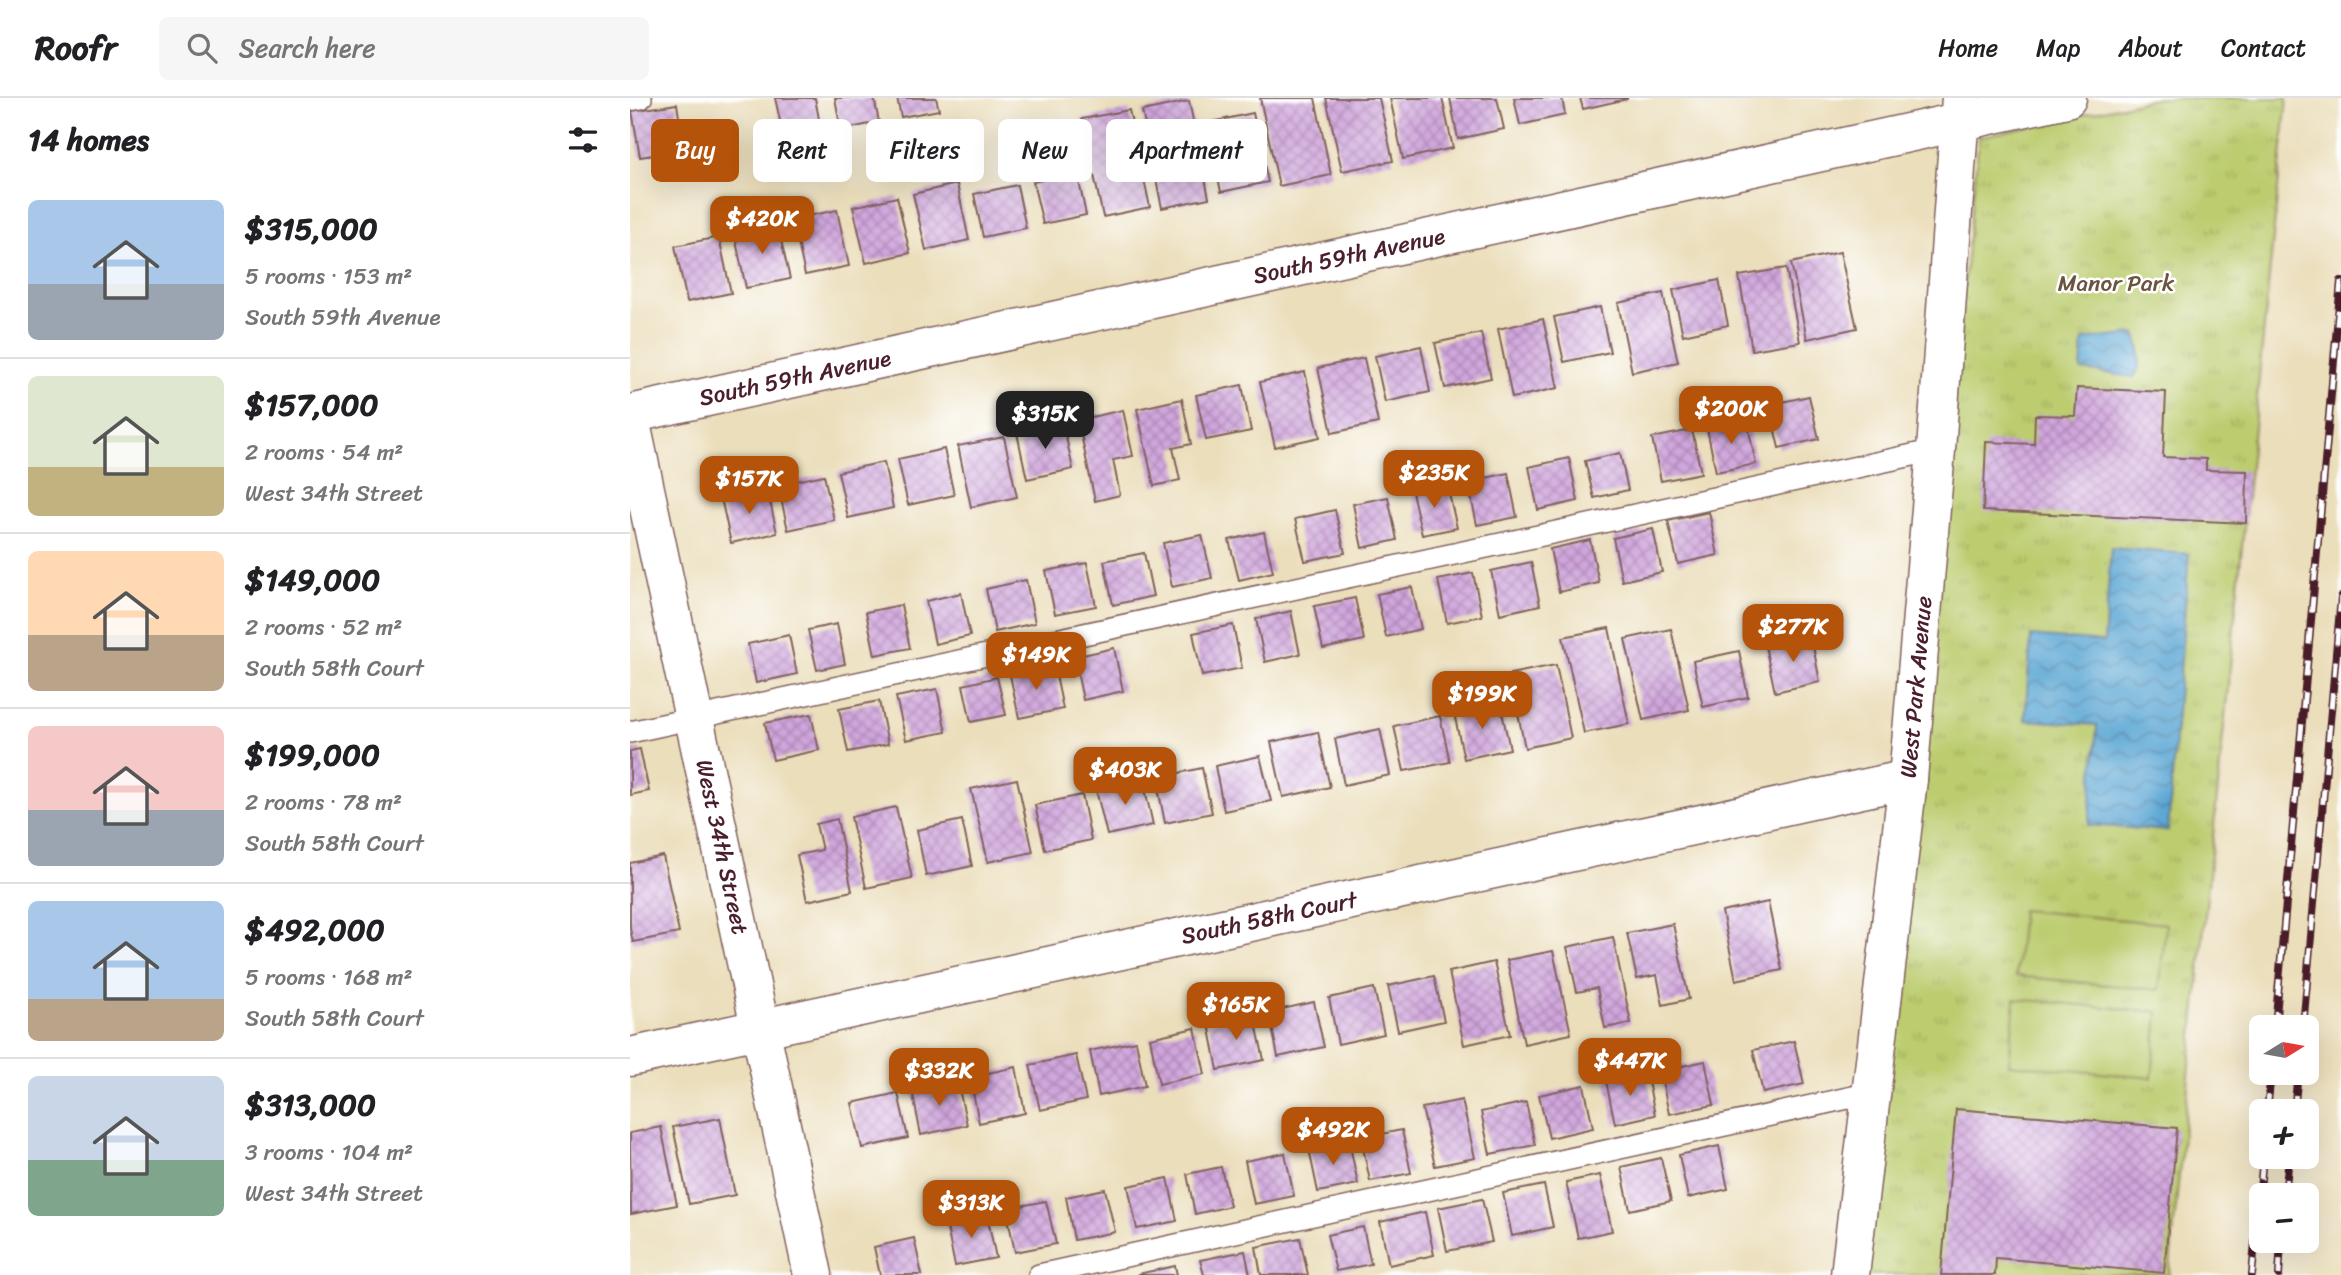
<!DOCTYPE html>
<meta charset="utf-8">
<style>
body{margin:0;font-family:Sriracha,sans-serif;background:#f6f6f6;color:#202124;height:100vh;display:flex;flex-direction:column;font-size:26px;white-space:nowrap}
*{box-sizing:border-box;margin:0}
p{font-size:23px;color:#757577}
.icon{flex:none;width:38px;height:38px;fill:none;stroke:currentColor;stroke-width:2;stroke-linecap:round;stroke-linejoin:round}
.map{position:relative;flex:1;overflow:hidden}
.details{display:flex;flex-direction:column;background:#fff;width:630px}
.details>*{flex:none}
.hud{position:absolute;left:21px;top:21px;width:665px;height:63px;display:flex;gap:14px}
.needle{width:46px;rotate:79deg}
.fabs{position:absolute;left:1619px;top:917px;display:grid;gap:14px}
.fabs a{display:grid;place-items:center;width:70px;height:70px;border-radius:10px;background:#fff;box-shadow:0 7px 28px #0002;font-size:35px}
.price{position:absolute;translate:-50% -60px;padding:0 16px;border-radius:14px;background:#b45309;color:#fff;font-size:23px;line-height:46px;filter:drop-shadow(0 2px 4px #0008)}
.price::after{content:'';position:absolute;left:50%;top:42px;width:21px;height:16px;margin-left:-10px;background:inherit;clip-path:polygon(0 0,100% 0,50% 100%)}
.price.current{background:#222;color:#fff}
ul{padding:0;list-style:none}
li{display:flex;align-items:center;gap:21px;height:175px;padding:0 28px}
li+li{border-top:2px solid #e0e0e0}
li span{display:grid;place-items:center;flex:none;width:196px;height:140px;border-radius:10px;color:#555}
li>.icon{margin-inline-start:auto}
span .icon{width:84px;height:84px;fill:#fffc;stroke-width:1}
li b{font-size:30px}
h2{display:flex;justify-content:space-between;align-items:center;height:84px;padding:0 28px;font-size:30px}
.tag{padding:0 24px;border-radius:10px;background:#fff;box-shadow:0 7px 28px #0002;font-size:24px;line-height:63px}
.tag.current{background:#b45309;color:#fff}
header{display:flex;align-items:center;gap:42px;box-sizing:border-box;height:98px;padding:0 35px;background:#fff;border-bottom:2px solid #e0e0e0}
header strong{font-size:33px}
nav{display:flex;gap:38px;margin-inline-start:auto;font-size:24px}
.search{width:490px;height:63px;background:#f6f6f6;display:flex;align-items:center;gap:18px;box-sizing:border-box;padding:0 24px;border-radius:10px;color:#757577;font-size:26px}
main{display:flex;flex:1;min-height:0}
.map>svg:first-child{display:block}
.park{fill:url(#park-tufts);stroke:#83764c;stroke-width:2}
.pitch{fill:#bccc6e;stroke:#83764c;stroke-width:2}
.water{fill:url(#water-waves);stroke:#536380;stroke-width:2}
.building{fill:url(#building-cross-hatch)}
.lines{fill:none;stroke-linecap:round;stroke-linejoin:round}
.lane-casing{stroke:#82625d;stroke-width:24}
.street-casing{stroke:#82625d;stroke-width:41}
.lane{stroke:#fff;stroke-width:21}
.street{stroke:#fff;stroke-width:38}
.rail-casing{stroke:#4a1f2b;stroke-width:8}
.rail{stroke:#fff;stroke-width:5;stroke-dasharray:16;stroke-linecap:butt}
.labels{text-anchor:middle;dominant-baseline:central;stroke-width:5;stroke-linejoin:round;paint-order:stroke}
.street-label{font-size:23px;fill:#4a1f2b;stroke:#fff}
.park-label{font-size:23px;fill:#6c533f;stroke:#fff}
</style>
<header>
<strong>Roofr</strong>
<div class="search"><svg class="icon" aria-label="search" viewBox="0 0 24 24"><circle cx="10" cy="10" r="6"/><path d="M15 15l6 6"/></svg>Search here</div>
<nav><a>Home</a><a>Map</a><a>About</a><a>Contact</a></nav>
</header>
<main>
<section class="details">
<h2>14 homes<svg class="icon" aria-label="filters" viewBox="0 0 24 24"><path d="M4 7h16M4 17h16"/><circle cx="9" cy="7" r="2"/><circle cx="15" cy="17" r="2"/></svg></h2>
<ul>
<li><span style="background:linear-gradient(#a9c7e8 60%,#9aa5b1 0)"><svg class="icon" aria-label="home" viewBox="0 0 24 24"><path d="M3 11l9-7 9 7M6 9v11h12V9"/></svg></span><div><b>$315,000</b><p>5 rooms · 153 m²</p><p>South 59th Avenue</p></div></li>
<li><span style="background:linear-gradient(#dfe7d0 65%,#c2b280 0)"><svg class="icon" aria-label="home" viewBox="0 0 24 24"><path d="M3 11l9-7 9 7M6 9v11h12V9"/></svg></span><div><b>$157,000</b><p>2 rooms · 54 m²</p><p>West 34th Street</p></div></li>
<li><span style="background:linear-gradient(#ffd9b3 60%,#b9a48a 0)"><svg class="icon" aria-label="home" viewBox="0 0 24 24"><path d="M3 11l9-7 9 7M6 9v11h12V9"/></svg></span><div><b>$149,000</b><p>2 rooms · 52 m²</p><p>South 58th Court</p></div></li>
<li><span style="background:linear-gradient(#f6c9c9 60%,#9aa5b1 0)"><svg class="icon" aria-label="home" viewBox="0 0 24 24"><path d="M3 11l9-7 9 7M6 9v11h12V9"/></svg></span><div><b>$199,000</b><p>2 rooms · 78 m²</p><p>South 58th Court</p></div></li>
<li><span style="background:linear-gradient(#a9c7e8 70%,#b9a48a 0)"><svg class="icon" aria-label="home" viewBox="0 0 24 24"><path d="M3 11l9-7 9 7M6 9v11h12V9"/></svg></span><div><b>$492,000</b><p>5 rooms · 168 m²</p><p>South 58th Court</p></div></li>
<li><span style="background:linear-gradient(#c9d6e8 60%,#7fa58c 0)"><svg class="icon" aria-label="home" viewBox="0 0 24 24"><path d="M3 11l9-7 9 7M6 9v11h12V9"/></svg></span><div><b>$313,000</b><p>3 rooms · 104 m²</p><p>West 34th Street</p></div></li>
</ul>
</section>
<div class="map">
<svg width="1711" height="1177" viewBox="0 0 1711 1177">
<defs>
<pattern id="park-tufts" width="24" height="20" patternUnits="userSpaceOnUse" patternTransform="scale(1.75)"><rect width="24" height="20" fill="#bccc6e"/><path d="M3 7l-1-3M5 7V3M7 7l1-3M15 17l-1-3M17 17v-4M19 17l1-3" fill="none" stroke="#a3af5f"/></pattern>
<pattern id="water-waves" width="16" height="10" patternUnits="userSpaceOnUse" patternTransform="scale(1.75)"><rect width="16" height="10" fill="#5ca7d4"/><path d="M0 5q4-4 8 0t8 0" fill="none" stroke="#4e87ac"/></pattern>
<pattern id="building-cross-hatch" width="8" height="8" patternUnits="userSpaceOnUse" patternTransform="scale(1.75)"><rect width="8" height="8" fill="#d0a6dd"/><path d="M0 0l8 8M0 8l8-8" fill="none" stroke="#ab87b3"/></pattern>
</defs>
<rect width="100%" height="100%" fill="#fff"/>
<filter id="ink" filterUnits="userSpaceOnUse"><feTurbulence type="fractalNoise" baseFrequency=".0143" numOctaves="2"/><feDisplacementMap in="SourceGraphic" scale="14" xChannelSelector="R" yChannelSelector="G"/><feConvolveMatrix kernelMatrix="1 2 1 2 8 2 1 2 1" color-interpolation-filters="sRGB"/></filter>
<filter id="wash" filterUnits="userSpaceOnUse"><feTurbulence type="fractalNoise" baseFrequency=".00686" numOctaves="4" result="noise"/><feDisplacementMap in="SourceGraphic" scale="28" xChannelSelector="R" yChannelSelector="G"/><feGaussianBlur stdDeviation="1.57" result="paint"/><feColorMatrix in="noise" values="0 0 0 0 0 0 0 0 0 0 0 0 0 0 0 0 0 1.4 0 .05"/><feComposite in="paint" operator="in"/></filter>
<g filter="url(#wash)">
<rect width="100%" height="100%" fill="#ebdebb"/>
<!-- park -->
<path class="park" d="M 1528,0 L 1657,0 L 1539,1177 L 1235,1177 L 1349,39 Z"/>
<!-- pitch -->
<g class="pitch">
<path d="M 1392,812 L 1536,826 L 1529,892 L 1386,878 Z"/>
<path d="M 1385,901 L 1528,914 L 1522,980 L 1379,966 Z"/>
</g>
<!-- water -->
<g class="water">
<path d="M 1505,236 C 1512,249 1512,268 1504,279 L 1451,272 L 1453,242 Z"/>
<path d="M 1481,450 L 1559,456 L 1538,733 L 1459,727 L 1467,627 L 1395,622 L 1401,538 L 1474,544 Z"/>
</g>
<g id="blocks">
<!-- building -->
<g class="building">
<path d="M 145,0 L 185,0 L 192,37 L 155,45 Z"/>
<path d="M 205,0 L 244,0 L 249,24 L 211,32 Z"/>
<path d="M 267,0 L 306,0 L 309,12 L 271,19 Z"/>
<path d="M 630,0 L 685,0 L 701,77 L 649,88 Z"/>
<path d="M 696,0 L 749,0 L 763,63 L 712,73 Z"/>
<path d="M 760,0 L 812,0 L 823,50 L 773,61 Z"/>
<path d="M 820,0 L 867,0 L 874,31 L 828,41 Z"/>
<path d="M 884,0 L 932,0 L 935,17 L 890,27 Z"/>
<path d="M 950,0 L 997,0 L 997,1 L 953,11 Z"/>
<path d="M 559,3 L 579,100 L 532,110 L 512,13 Z"/>
<path d="M 47,6 L 54,52 L 10,59 L 2,13 Z"/>
<path d="M 499,12 L 520,109 L 473,119 L 452,21 Z"/>
<path d="M 623,15 L 638,84 L 591,94 L 577,25 Z"/>
<path d="M 447,74 L 456,117 L 413,126 L 403,84 Z"/>
<path d="M 327,86 L 339,142 L 296,152 L 283,96 Z"/>
<path d="M 387,87 L 396,130 L 353,139 L 344,96 Z"/>
<path d="M 267,99 L 280,155 L 236,165 L 223,109 Z"/>
<path d="M 207,112 L 219,168 L 175,177 L 163,121 Z"/>
<path d="M 147,125 L 160,181 L 116,190 L 104,134 Z"/>
<path d="M 89,139 L 101,195 L 57,204 L 45,148 Z"/>
<path d="M 1210,154 L 1227,230 L 1177,241 L 1161,165 Z"/>
<path d="M 1156,170 L 1170,244 L 1122,252 L 1109,178 Z"/>
<path d="M 1089,182 L 1098,227 L 1053,237 L 1043,192 Z"/>
<path d="M 1033,195 L 1048,264 L 1002,274 L 988,205 Z"/>
<path d="M 970,209 L 980,254 L 934,264 L 924,219 Z"/>
<path d="M 913,221 L 928,290 L 882,300 L 868,231 Z"/>
<path d="M 851,235 L 861,280 L 815,290 L 805,245 Z"/>
<path d="M 791,248 L 800,294 L 755,304 L 745,258 Z"/>
<path d="M 734,260 L 748,325 L 702,335 L 688,270 Z"/>
<path d="M 675,274 L 690,339 L 645,349 L 630,284 Z"/>
<path d="M 612,287 L 621,333 L 576,342 L 566,297 Z"/>
<path d="M 1447,290 L 1536,294 L 1533,359 L 1576,361 L 1576,372 L 1617,373 L 1616,425 L 1353,413 L 1356,344 L 1404,346 L 1405,317 L 1445,318 Z"/>
<path d="M 1179,298 L 1189,341 L 1149,350 L 1139,307 Z"/>
<path d="M 552,301 L 561,346 L 543,350 L 550,382 L 524,388 L 507,311 Z"/>
<path d="M 493,312 L 503,358 L 483,362 L 490,397 L 465,403 L 448,322 Z"/>
<path d="M 1117,323 L 1126,366 L 1086,374 L 1077,331 Z"/>
<path d="M 433,326 L 443,371 L 397,381 L 387,335 Z"/>
<path d="M 1062,332 L 1071,375 L 1031,383 L 1022,340 Z"/>
<path d="M 374,339 L 387,399 L 341,409 L 328,348 Z"/>
<path d="M 314,351 L 324,397 L 278,407 L 268,361 Z"/>
<path d="M 990,355 L 998,392 L 964,400 L 955,363 Z"/>
<path d="M 939,360 L 948,403 L 908,412 L 899,369 Z"/>
<path d="M 254,364 L 263,410 L 218,420 L 208,374 Z"/>
<path d="M 878,375 L 887,419 L 847,427 L 838,384 Z"/>
<path d="M 194,377 L 204,422 L 158,432 L 148,387 Z"/>
<path d="M 817,387 L 827,430 L 792,437 L 782,394 Z"/>
<path d="M 137,390 L 147,435 L 101,445 L 91,400 Z"/>
<path d="M 758,399 L 767,442 L 732,450 L 723,406 Z"/>
<path d="M 705,412 L 715,455 L 675,463 L 665,421 Z"/>
<path d="M 1079,414 L 1088,457 L 1048,466 L 1038,423 Z"/>
<path d="M 1023,431 L 1032,474 L 992,483 L 983,440 Z"/>
<path d="M 634,434 L 643,474 L 609,482 L 599,442 Z"/>
<path d="M 572,437 L 582,480 L 542,489 L 533,445 Z"/>
<path d="M 960,442 L 969,485 L 929,494 L 920,451 Z"/>
<path d="M 514,455 L 523,498 L 483,507 L 474,463 Z"/>
<path d="M 901,464 L 910,507 L 870,516 L 861,473 Z"/>
<path d="M 457,465 L 466,508 L 425,516 L 416,473 Z"/>
<path d="M 843,475 L 852,518 L 817,525 L 808,482 Z"/>
<path d="M 396,482 L 405,525 L 365,534 L 356,491 Z"/>
<path d="M 782,489 L 791,531 L 756,539 L 747,496 Z"/>
<path d="M 331,495 L 340,538 L 305,546 L 296,503 Z"/>
<path d="M 725,500 L 734,542 L 693,551 L 684,508 Z"/>
<path d="M 271,507 L 280,550 L 245,557 L 236,514 Z"/>
<path d="M 661,513 L 670,556 L 635,564 L 626,521 Z"/>
<path d="M 207,526 L 215,566 L 187,572 L 178,532 Z"/>
<path d="M 603,527 L 612,570 L 572,578 L 563,535 Z"/>
<path d="M 979,530 L 999,626 L 954,635 L 933,539 Z"/>
<path d="M 1041,531 L 1059,612 L 1013,622 L 995,541 Z"/>
<path d="M 159,537 L 167,576 L 126,585 L 118,546 Z"/>
<path d="M 1181,538 L 1190,584 L 1145,594 L 1135,548 Z"/>
<path d="M 484,550 L 493,593 L 453,602 L 444,559 Z"/>
<path d="M 1109,553 L 1118,599 L 1073,609 L 1063,563 Z"/>
<path d="M 926,567 L 941,640 L 895,650 L 880,576 Z"/>
<path d="M 424,568 L 433,611 L 389,620 L 380,577 Z"/>
<path d="M 367,579 L 376,617 L 341,624 L 333,587 Z"/>
<path d="M 307,591 L 316,634 L 276,642 L 266,599 Z"/>
<path d="M 249,603 L 258,646 L 218,654 L 209,611 Z"/>
<path d="M 870,605 L 880,651 L 834,661 L 824,615 Z"/>
<path d="M 181,616 L 189,652 L 143,662 L 135,625 Z"/>
<path d="M 810,618 L 820,664 L 774,673 L 764,628 Z"/>
<path d="M 750,631 L 760,677 L 714,687 L 705,641 Z"/>
<path d="M 688,634 L 700,689 L 653,699 L 641,644 Z"/>
<path d="M 10,651 L 19,693 L 0,697 L 0,653 Z"/>
<path d="M 630,658 L 641,703 L 594,713 L 585,668 Z"/>
<path d="M 572,670 L 582,715 L 535,725 L 526,680 Z"/>
<path d="M 387,681 L 403,754 L 358,764 L 341,691 Z"/>
<path d="M 513,682 L 523,727 L 477,737 L 466,692 Z"/>
<path d="M 452,697 L 461,742 L 415,752 L 405,707 Z"/>
<path d="M 266,709 L 282,780 L 236,790 L 221,719 Z"/>
<path d="M 207,721 L 222,793 L 177,803 L 167,757 L 192,752 L 186,726 Z"/>
<path d="M 332,722 L 342,768 L 296,778 L 287,732 Z"/>
<path d="M 33,758 L 49,835 L 3,844 L 0,831 L 0,765 Z"/>
<path d="M 1138,804 L 1152,872 L 1106,882 L 1092,814 Z"/>
<path d="M 1043,826 L 1059,901 L 1033,907 L 1027,877 L 1007,881 L 997,835 Z"/>
<path d="M 983,839 L 1001,925 L 975,930 L 967,890 L 947,894 L 937,849 Z"/>
<path d="M 923,853 L 941,936 L 894,946 L 877,862 Z"/>
<path d="M 864,864 L 880,937 L 834,947 L 819,874 Z"/>
<path d="M 804,878 L 814,923 L 768,933 L 758,888 Z"/>
<path d="M 744,890 L 754,936 L 708,946 L 699,900 Z"/>
<path d="M 684,904 L 694,949 L 648,959 L 639,914 Z"/>
<path d="M 624,916 L 634,962 L 588,972 L 579,926 Z"/>
<path d="M 565,930 L 575,976 L 529,986 L 520,940 Z"/>
<path d="M 506,943 L 515,988 L 469,998 L 460,953 Z"/>
<path d="M 1164,943 L 1174,986 L 1133,995 L 1123,952 Z"/>
<path d="M 446,957 L 456,1002 L 410,1012 L 400,967 Z"/>
<path d="M 1075,963 L 1084,1007 L 1039,1016 L 1030,973 Z"/>
<path d="M 386,969 L 395,1015 L 349,1025 L 340,979 Z"/>
<path d="M 1016,974 L 1025,1017 L 985,1026 L 976,983 Z"/>
<path d="M 327,982 L 337,1027 L 291,1037 L 282,992 Z"/>
<path d="M 954,987 L 963,1030 L 919,1040 L 909,997 Z"/>
<path d="M 268,995 L 278,1040 L 232,1050 L 222,1005 Z"/>
<path d="M 832,1002 L 845,1060 L 805,1068 L 792,1010 Z"/>
<path d="M 896,1004 L 905,1047 L 860,1056 L 851,1014 Z"/>
<path d="M 1326,1011 L 1547,1030 L 1534,1175 L 1366,1160 L 1365,1177 L 1311,1177 Z"/>
<path d="M 90,1020 L 105,1097 L 59,1106 L 43,1029 Z"/>
<path d="M 31,1029 L 47,1107 L 1,1116 L 0,1035 Z"/>
<path d="M 772,1032 L 781,1075 L 740,1083 L 731,1040 Z"/>
<path d="M 719,1043 L 728,1086 L 688,1094 L 679,1051 Z"/>
<path d="M 1089,1048 L 1098,1091 L 1058,1100 L 1049,1057 Z"/>
<path d="M 655,1055 L 664,1098 L 624,1106 L 615,1063 Z"/>
<path d="M 1031,1060 L 1041,1103 L 1000,1112 L 991,1069 Z"/>
<path d="M 591,1069 L 600,1108 L 565,1116 L 557,1076 Z"/>
<path d="M 970,1077 L 982,1133 L 948,1140 L 936,1084 Z"/>
<path d="M 538,1080 L 547,1123 L 507,1131 L 498,1088 Z"/>
<path d="M 914,1087 L 923,1129 L 882,1138 L 873,1095 Z"/>
<path d="M 475,1091 L 485,1134 L 444,1142 L 436,1099 Z"/>
<path d="M 852,1101 L 862,1144 L 817,1153 L 808,1110 Z"/>
<path d="M 416,1103 L 426,1146 L 385,1154 L 376,1111 Z"/>
<path d="M 795,1114 L 804,1157 L 759,1167 L 750,1124 Z"/>
<path d="M 357,1117 L 366,1160 L 325,1168 L 316,1125 Z"/>
<path d="M 733,1129 L 741,1166 L 706,1173 L 697,1137 Z"/>
<path d="M 284,1140 L 292,1177 L 250,1177 L 244,1149 Z"/>
<path d="M 670,1140 L 678,1177 L 631,1177 L 626,1149 Z"/>
<path d="M 615,1153 L 620,1177 L 574,1177 L 570,1162 Z"/>
<path d="M 545,1168 L 547,1177 L 508,1177 L 508,1176 Z"/>
</g>
</g>
</g>
<g filter="url(#ink)">
<use href="#blocks" fill-opacity="0" stroke="#82625d" stroke-width="2"/>
<g class="lines">
<defs>
<g id="lane">
<path d="M 0,2 L 11,0"/>
<path d="M 0,634 L 1306,352"/>
<path d="M 409,1177 L 1241,995"/>
</g>
<g id="street">
<path d="M 0,316 L 1437,0"/>
<path d="M 0,321 L 183,1177"/>
<path d="M 0,959 L 1278,681"/>
<path d="M 1220,1177 L 1278,681 L 1306,352 L 1331,0"/>
</g>
</defs>
<!-- lane casing -->
<use href="#lane" class="lane-casing"/>
<!-- street casing -->
<use href="#street" class="street-casing"/>
<!-- lane -->
<use href="#lane" class="lane"/>
<!-- street -->
<use href="#street" class="street"/>
<defs>
<g id="rail">
<path d="M 1645,929 L 1711,183"/>
<path d="M 1673,929 L 1711,499"/>
<path d="M 1637,1013 L 1641,975"/>
<path d="M 1664,1013 L 1668,975"/>
<path d="M 1655,1097 L 1659,1059"/>
<path d="M 1622,1177 L 1633,1059"/>
<path d="M 1649,1177 L 1651,1143"/>
</g>
</defs>
<!-- rail casing -->
<use href="#rail" class="rail-casing"/>
<!-- rail -->
<use href="#rail" class="rail"/>
</g>
</g>
<g class="labels">
<!-- street labels -->
<g class="street-label">
<text transform="translate(719 158) rotate(-12)">South 59th Avenue</text>
<text transform="translate(165 280) rotate(-12)">South 59th Avenue</text>
<text transform="translate(1286 589) rotate(-85)">West Park Avenue</text>
<text transform="translate(92 749) rotate(78)">West 34th Street</text>
<text transform="translate(639 820) rotate(-12)">South 58th Court</text>
</g>
<!-- park labels -->
<g class="park-label">
<text x="1486" y="185">Manor Park</text>
</g>
</g>
</svg>
<div class="fabs">
<a><svg class="needle" viewBox="-14 -14 28 28"><path d="M0-13l5 13h-10z" fill="#e53935"/><path d="M0 13l5-13h-10z" fill="#757577"/></svg></a>
<a>+</a>
<a>−</a>
</div>
<b class="price" style="left:132px;top:158px">$420K</b>
<b class="price" style="left:1101px;top:348px">$200K</b>
<b class="price current" style="left:415px;top:353px">$315K</b>
<b class="price" style="left:804px;top:412px">$235K</b>
<b class="price" style="left:119px;top:418px">$157K</b>
<b class="price" style="left:1163px;top:566px">$277K</b>
<b class="price" style="left:406px;top:594px">$149K</b>
<b class="price" style="left:852px;top:633px">$199K</b>
<b class="price" style="left:495px;top:709px">$403K</b>
<b class="price" style="left:606px;top:944px">$165K</b>
<b class="price" style="left:1000px;top:1000px">$447K</b>
<b class="price" style="left:309px;top:1010px">$332K</b>
<b class="price" style="left:703px;top:1069px">$492K</b>
<b class="price" style="left:341px;top:1142px">$313K</b>
<div class="hud">
<a class="tag current">Buy</a>
<a class="tag">Rent</a>
<a class="tag">Filters</a>
<a class="tag">New</a>
<a class="tag">Apartment</a>
</div>
</div>
</main>
